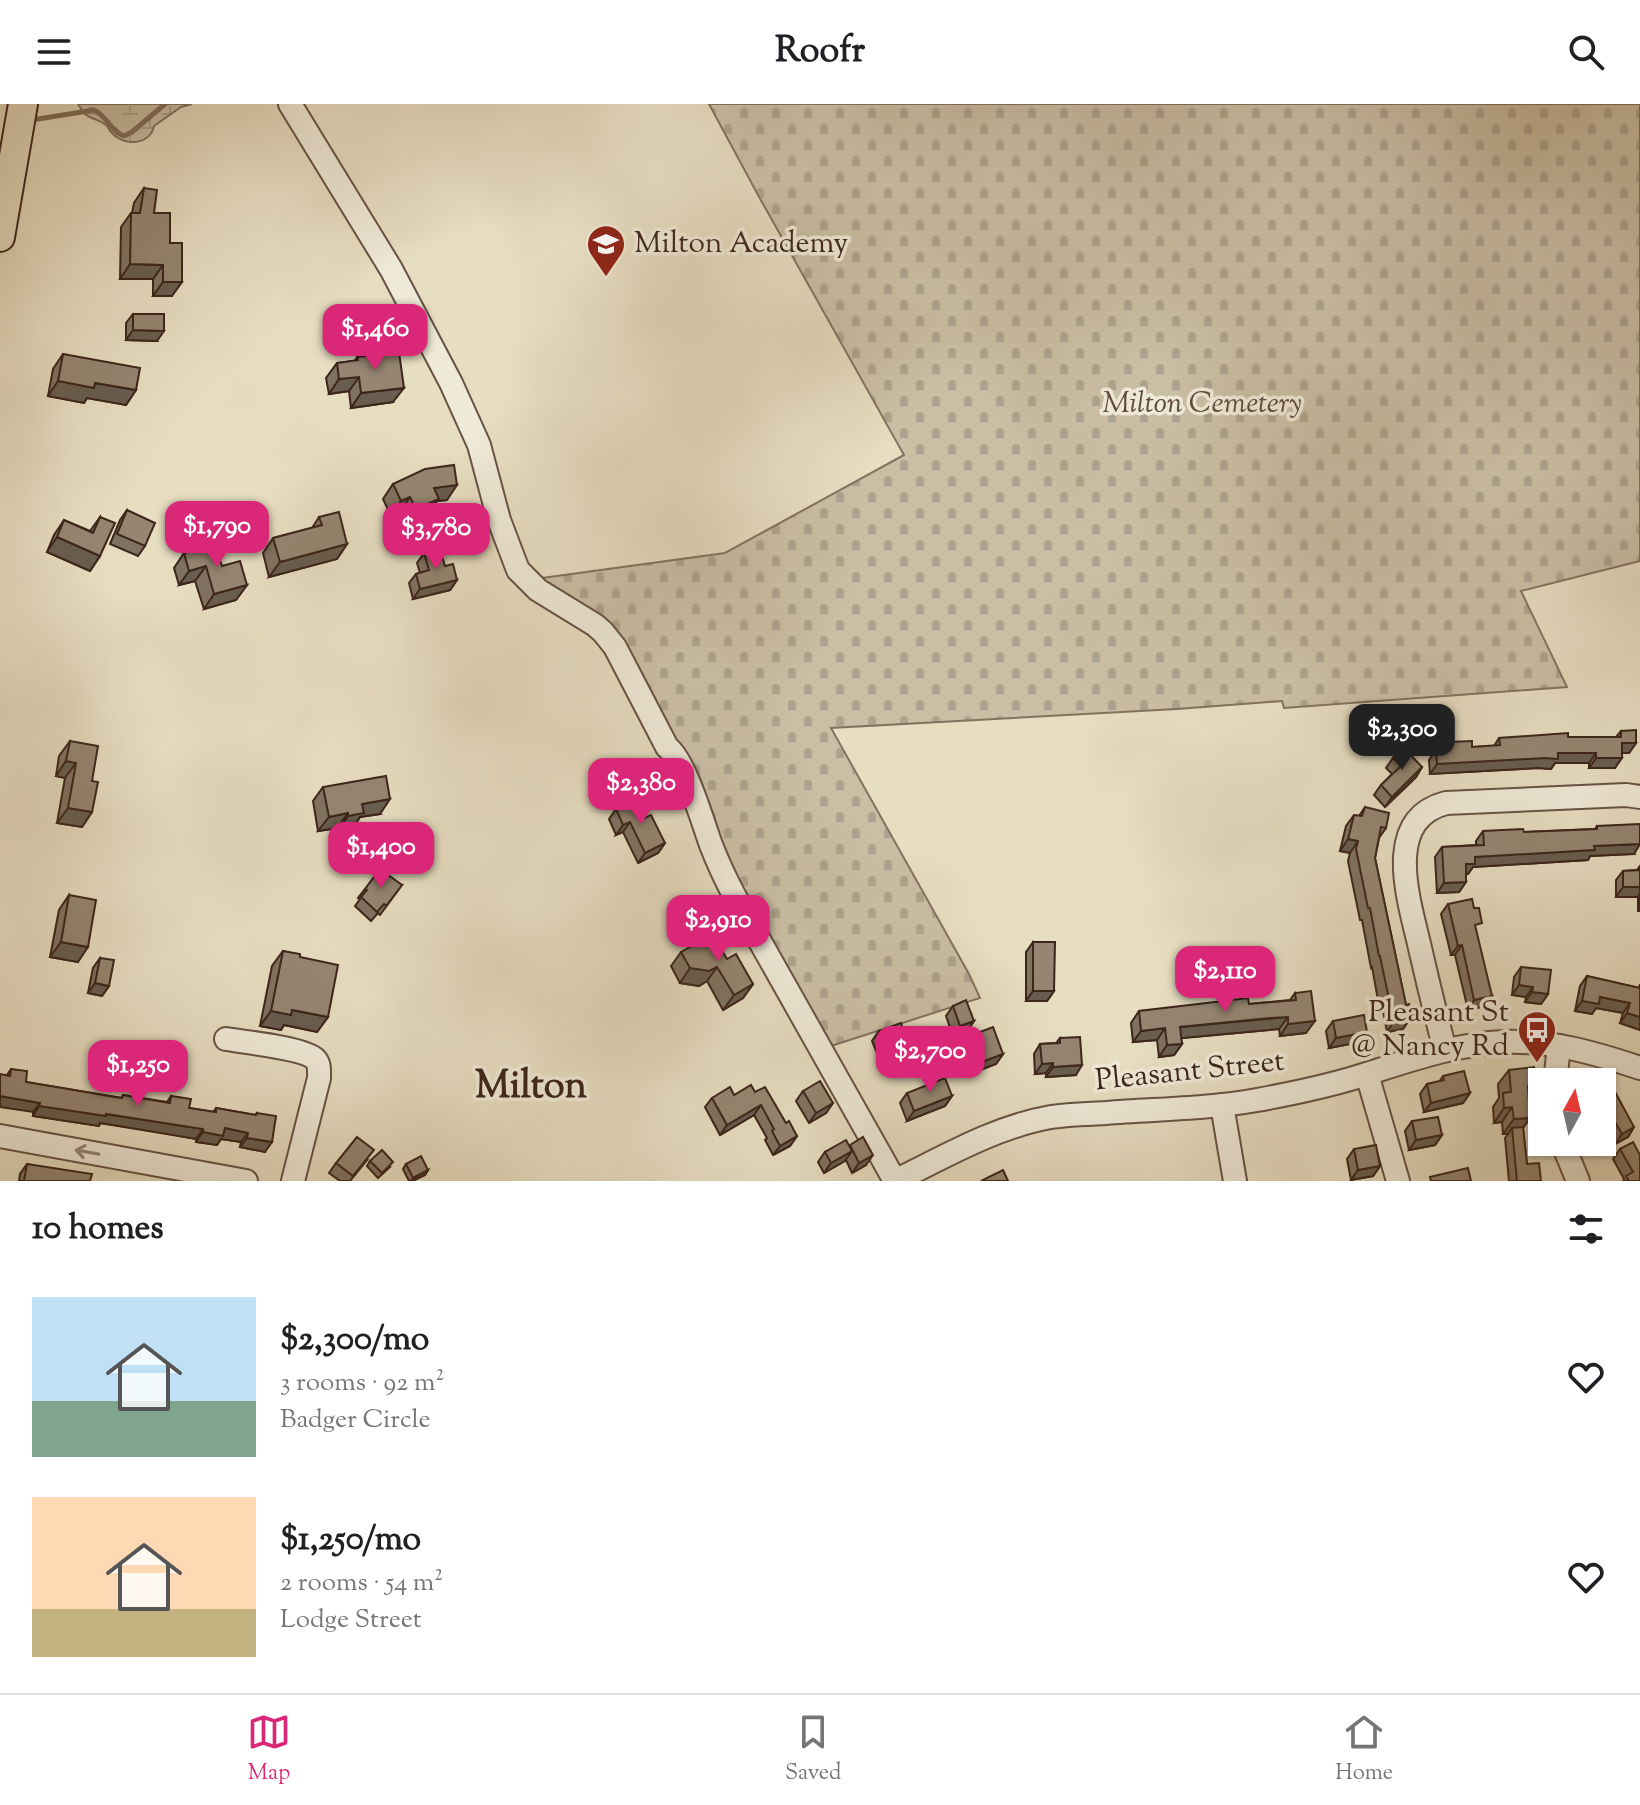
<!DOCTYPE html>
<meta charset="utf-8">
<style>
body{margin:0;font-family:"Sorts Mill Goudy",serif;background:#f2f2f2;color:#202124;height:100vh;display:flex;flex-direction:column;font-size:30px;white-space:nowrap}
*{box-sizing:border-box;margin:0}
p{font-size:26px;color:#757577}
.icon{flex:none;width:44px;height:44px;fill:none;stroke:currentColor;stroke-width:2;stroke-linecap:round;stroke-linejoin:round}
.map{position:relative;height:1077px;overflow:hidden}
.details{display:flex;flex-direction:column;background:#fff;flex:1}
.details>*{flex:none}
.needle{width:52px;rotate:8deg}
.tools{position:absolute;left:1528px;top:964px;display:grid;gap:16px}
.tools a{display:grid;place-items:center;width:88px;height:88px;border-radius:0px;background:#fff;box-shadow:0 2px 6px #0004;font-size:40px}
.price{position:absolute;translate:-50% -68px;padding:0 18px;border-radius:16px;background:#db2777;color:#fff;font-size:26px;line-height:52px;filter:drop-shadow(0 2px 4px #0008)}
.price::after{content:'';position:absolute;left:50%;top:48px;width:24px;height:18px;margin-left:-12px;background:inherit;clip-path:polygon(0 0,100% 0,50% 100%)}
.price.active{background:#222;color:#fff}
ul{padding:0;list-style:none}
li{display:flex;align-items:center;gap:24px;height:200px;padding:0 32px}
li span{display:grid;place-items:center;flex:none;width:224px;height:160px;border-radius:0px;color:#555}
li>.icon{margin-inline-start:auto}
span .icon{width:96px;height:96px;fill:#fffc;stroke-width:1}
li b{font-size:34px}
h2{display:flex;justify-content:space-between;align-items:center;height:96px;padding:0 32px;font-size:34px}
header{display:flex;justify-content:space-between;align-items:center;height:104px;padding:0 32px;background:#fff;font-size:36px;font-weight:800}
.dock{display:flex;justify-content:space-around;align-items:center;height:112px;border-top:2px solid #e0e0e0;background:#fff;font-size:22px;color:#757577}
.dock a{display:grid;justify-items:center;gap:4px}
.dock .active{color:#db2777}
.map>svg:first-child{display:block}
.wetland{fill:url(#wetland-marsh);stroke:#837260;stroke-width:2}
.cemetery{fill:url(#cemetery-stones);stroke:#837260;stroke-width:2}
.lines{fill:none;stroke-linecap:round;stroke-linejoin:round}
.stream{stroke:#806e5c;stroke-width:5}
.minor-casing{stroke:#675344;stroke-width:26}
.major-casing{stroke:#3c251a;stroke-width:32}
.minor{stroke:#efe9d7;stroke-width:22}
.major{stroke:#e7ddc1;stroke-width:28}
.wall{fill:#807261;stroke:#3c251a;stroke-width:2}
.shaded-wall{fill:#685d4f;stroke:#3c251a;stroke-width:2}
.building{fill:#958571;stroke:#3c251a;stroke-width:2}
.oneway{stroke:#968778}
.labels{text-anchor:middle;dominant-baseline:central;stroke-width:7;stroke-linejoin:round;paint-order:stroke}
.poi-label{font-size:30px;fill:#3c251a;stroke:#efe9d7;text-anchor:start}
.park-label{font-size:30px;font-style:italic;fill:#604b3d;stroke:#efe9d7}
.street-label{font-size:30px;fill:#3c251a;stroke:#efe9d7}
.district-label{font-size:38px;font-weight:bold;fill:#3c251a;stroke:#efe9d7}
</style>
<header><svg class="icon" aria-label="menu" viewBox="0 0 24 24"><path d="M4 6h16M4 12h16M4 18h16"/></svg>Roofr<svg class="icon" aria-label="search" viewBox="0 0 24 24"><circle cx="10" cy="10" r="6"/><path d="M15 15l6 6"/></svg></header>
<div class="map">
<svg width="1640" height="1077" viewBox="0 0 1640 1077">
<defs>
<pattern id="wetland-marsh" width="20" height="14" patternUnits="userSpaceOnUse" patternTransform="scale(2)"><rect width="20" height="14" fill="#cabea5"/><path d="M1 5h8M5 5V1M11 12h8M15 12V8" fill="none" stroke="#aea38d"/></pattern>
<pattern id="cemetery-stones" width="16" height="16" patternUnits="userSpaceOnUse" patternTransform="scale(2)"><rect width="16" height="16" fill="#cabea5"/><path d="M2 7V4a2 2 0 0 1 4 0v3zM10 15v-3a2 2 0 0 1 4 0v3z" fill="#aea38d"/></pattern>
</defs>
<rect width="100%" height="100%" fill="#e7ddc1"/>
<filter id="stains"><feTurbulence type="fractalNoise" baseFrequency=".0025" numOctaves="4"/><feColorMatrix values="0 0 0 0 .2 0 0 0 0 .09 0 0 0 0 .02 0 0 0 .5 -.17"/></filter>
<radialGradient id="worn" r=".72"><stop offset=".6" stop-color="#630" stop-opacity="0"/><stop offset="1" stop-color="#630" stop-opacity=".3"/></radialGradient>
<!-- wetland -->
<path class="wetland" d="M 78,0 L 192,0 L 181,3 L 154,22 C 150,41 125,43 112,29 C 105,22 112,25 103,19 C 88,10 89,18 78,0 Z"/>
<!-- cemetery -->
<path class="cemetery" d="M 709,0 L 1640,0 L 1640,457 L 1521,487 L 1567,583 L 1284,604 L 1282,597 L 1177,605 L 831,624 L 969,870 L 980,894 L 831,942 L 750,805 L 633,562 L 535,475 L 725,449 L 904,351 L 758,91 Z"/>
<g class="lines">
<!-- stream -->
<path class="stream" d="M 32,16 L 94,6 C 107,12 110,27 124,32 L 132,28 L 165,0"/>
<defs>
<g id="minor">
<path d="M 290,0 L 391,165 L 451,279 L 479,341 L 499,416 L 518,466 L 538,486 L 595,521 L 603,528 L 615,543 L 667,643 C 685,656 703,719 711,741 C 718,759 726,776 735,793 L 895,1077"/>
<path d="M 226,935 C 244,938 304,944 315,955 C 320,960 319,967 319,974 L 293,1077"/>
<path d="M 1445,946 C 1436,912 1428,879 1420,844 C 1410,799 1381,716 1446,699 L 1626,691 L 1640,693"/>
<path d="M 1367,970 L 1398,1077"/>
<path d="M 1555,978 L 1559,942"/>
<path d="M 1222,1001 L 1235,1077"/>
<path d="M 0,1032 L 246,1077"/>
<path d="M 1562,1038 L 1578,1077"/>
<path d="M 895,1077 C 946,1052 995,1023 1051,1013 C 1069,1010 1088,1010 1106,1009 C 1156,1005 1207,1005 1257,996 C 1290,990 1324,983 1357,973 C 1405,958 1453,940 1504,938 C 1551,936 1595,949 1640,964"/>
</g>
<path id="major" d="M 0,133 L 23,0"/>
</defs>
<!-- minor casing -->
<use href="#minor" class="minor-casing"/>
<!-- major casing -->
<use href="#major" class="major-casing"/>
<!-- minor -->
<use href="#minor" class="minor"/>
<!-- major -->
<use href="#major" class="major"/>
</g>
<!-- wall -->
<g class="wall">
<path d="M 144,84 L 154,109 L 170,139 L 172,192 L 153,192 L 153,175 L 120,175 L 121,123 L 131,109 L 132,109 L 134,99 Z"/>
<path d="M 133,210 L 157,237 L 126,236 L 126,219 Z"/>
<path d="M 63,250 L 136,286 L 126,301 L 87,294 L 84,299 L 48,292 L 53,265 Z"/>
<path d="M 357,253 L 393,298 L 351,304 L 349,287 L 329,290 L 326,274 L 337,259 L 355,257 Z"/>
<path d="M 393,380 L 447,396 L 437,397 L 428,409 L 405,420 L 400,408 L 391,412 L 383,395 Z"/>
<path d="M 127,406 L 145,442 L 138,452 L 110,440 L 120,416 Z"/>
<path d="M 100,413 L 100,452 L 90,467 L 47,448 L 54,431 L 64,416 L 90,427 Z"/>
<path d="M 319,413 L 347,440 L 337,455 L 269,473 L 263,449 L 273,434 L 312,424 Z"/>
<path d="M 184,449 L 247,481 L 236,496 L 204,505 L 195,477 L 179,481 L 174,464 Z"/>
<path d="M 424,449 L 445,462 L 457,476 L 450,486 L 413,495 L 409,479 L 416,470 L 420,469 L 417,459 Z"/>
<path d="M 1621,627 L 1636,639 L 1629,649 L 1622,649 L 1615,664 L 1589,664 L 1589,659 L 1555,659 L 1551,665 L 1538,664 L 1430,670 L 1429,656 L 1436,646 L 1443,646 L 1448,638 L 1472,643 L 1494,642 L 1499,634 L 1616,633 Z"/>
<path d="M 70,637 L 92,677 L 92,708 L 82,723 L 57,719 L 65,674 L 56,672 L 59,652 Z"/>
<path d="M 1393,654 L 1422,663 L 1416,673 L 1385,703 L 1374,691 L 1381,681 L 1392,670 L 1386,664 Z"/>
<path d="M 323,683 L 380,710 L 360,713 L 353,724 L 338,727 L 337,724 L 318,727 L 313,697 Z"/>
<path d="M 1365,703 L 1386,724 L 1379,734 L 1375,754 L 1406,901 L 1411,913 L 1403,925 L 1387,928 L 1383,907 L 1380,907 L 1372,863 L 1371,864 L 1362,816 L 1360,816 L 1348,757 L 1350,749 L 1340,747 L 1346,722 L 1354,711 L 1359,712 Z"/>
<path d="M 616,705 L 644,714 L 665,739 L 658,749 L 638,759 L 623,728 L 616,731 L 609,715 Z"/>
<path d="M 1597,722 L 1634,750 L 1590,752 L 1588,756 L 1473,763 L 1468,770 L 1466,770 L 1466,778 L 1459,788 L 1437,789 L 1435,753 L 1442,743 L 1476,741 L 1476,737 L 1483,727 L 1524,728 L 1595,725 Z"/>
<path d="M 1640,762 L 1640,807 L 1638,807 L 1638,793 L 1616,793 L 1616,776 L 1623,767 L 1637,766 Z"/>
<path d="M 402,781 L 380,811 L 378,809 L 371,817 L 355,802 L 360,795 L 358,794 L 365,785 Z"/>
<path d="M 69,791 L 78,858 L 50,853 L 59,806 Z"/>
<path d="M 1448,800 L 1476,827 L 1485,902 L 1468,906 L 1455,851 L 1451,851 L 1441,810 Z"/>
<path d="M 1033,838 L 1054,887 L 1047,897 L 1026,897 L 1026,848 Z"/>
<path d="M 283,847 L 300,853 L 328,913 L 317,928 L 284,921 L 281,926 L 260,922 L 272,862 Z"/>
<path d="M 681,848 L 727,855 L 753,880 L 743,894 L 723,906 L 707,877 L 699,882 L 680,879 L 671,862 Z"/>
<path d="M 100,854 L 109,882 L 102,892 L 88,889 L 93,864 Z"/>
<path d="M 1521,863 L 1548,890 L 1541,900 L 1525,898 L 1526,893 L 1512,891 L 1514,873 Z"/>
<path d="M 1587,872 L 1639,884 L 1640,880 L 1640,926 L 1620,919 L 1623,909 L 1596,904 L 1592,910 L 1575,907 L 1580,882 Z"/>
<path d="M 1295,889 L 1306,929 L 1280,932 L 1279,925 L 1181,934 L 1182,940 L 1174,951 L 1159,953 L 1157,936 L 1133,938 L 1131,919 L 1139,907 L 1249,900 L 1290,896 Z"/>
<path d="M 953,902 L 974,917 L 967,927 L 953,932 L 946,912 Z"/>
<path d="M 1333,917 L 1360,938 L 1329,944 L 1326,927 Z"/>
<path d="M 879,927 L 904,956 L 883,964 L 872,937 Z"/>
<path d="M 972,931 L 1003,950 L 996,960 L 975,968 L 965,941 Z"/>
<path d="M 1060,934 L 1076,971 L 1046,973 L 1046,969 L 1035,970 L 1034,950 L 1040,940 L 1056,939 Z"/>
<path d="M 11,965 L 26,978 L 121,994 L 123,991 L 167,998 L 171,992 L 189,1004 L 213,1008 L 216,1004 L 255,1011 L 257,1009 L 265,1048 L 240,1043 L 241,1038 L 221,1035 L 217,1041 L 196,1038 L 196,1035 L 160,1028 L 100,1019 L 99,1022 L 33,1012 L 33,1008 L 7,971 Z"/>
<path d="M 1509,966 L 1536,981 L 1528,992 L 1530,1014 L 1523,1024 L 1527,1060 L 1540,1077 L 1509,1077 L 1505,1034 L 1508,1030 L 1503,1030 L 1502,1018 L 1494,1019 L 1493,1003 L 1499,994 L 1498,980 Z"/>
<path d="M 1443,972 L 1470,989 L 1463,999 L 1424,1008 L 1420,990 L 1427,980 L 1439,978 Z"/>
<path d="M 803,987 L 833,999 L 826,1009 L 809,1019 L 796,997 Z"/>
<path d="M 755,988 L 797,1032 L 790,1042 L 773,1051 L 765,1036 L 767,1034 L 754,1011 L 720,1031 L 705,1003 L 712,994 Z"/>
<path d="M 907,989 L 952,992 L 945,1002 L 907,1017 L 900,999 Z"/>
<path d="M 1602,992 L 1634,1023 L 1628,1033 L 1615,1040 L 1608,1028 L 1604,1030 L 1602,1026 Z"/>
<path d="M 1412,1017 L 1442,1031 L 1435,1041 L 1409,1046 L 1405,1027 Z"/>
<path d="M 849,1042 L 866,1061 L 852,1069 L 846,1056 L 824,1069 L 818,1058 L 825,1048 Z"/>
<path d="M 1354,1045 L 1380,1062 L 1373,1072 L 1351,1076 L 1347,1055 Z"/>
<path d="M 1620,1045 L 1640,1077 L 1623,1077 L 1624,1075 L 1613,1055 Z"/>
<path d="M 367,1056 L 350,1077 L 340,1077 L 329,1069 L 336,1059 Z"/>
<path d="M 370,1057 L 390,1063 L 378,1074 L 367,1062 Z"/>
<path d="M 27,1060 L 90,1077 L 19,1077 L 20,1070 Z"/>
<path d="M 406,1060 L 428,1066 L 425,1071 L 413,1077 L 409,1077 L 403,1065 Z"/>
</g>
<!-- shaded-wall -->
<g class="shaded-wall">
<path d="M 130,160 L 163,161 L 153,175 L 120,175 Z"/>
<path d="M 163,178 L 182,178 L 172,192 L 153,192 Z"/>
<path d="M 133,226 L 164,227 L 157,237 L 126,236 Z"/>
<path d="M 359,273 L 349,287 L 329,290 L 339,275 Z"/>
<path d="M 58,277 L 95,279 L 136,286 L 126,301 L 87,294 L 84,299 L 48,292 Z"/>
<path d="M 404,284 L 393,298 L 351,304 L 361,289 Z"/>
<path d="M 457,381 L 447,396 L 437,397 L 428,409 L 405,420 L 416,405 L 434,384 Z"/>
<path d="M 410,393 L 400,408 L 391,412 L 401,397 Z"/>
<path d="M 57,433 L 100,452 L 90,467 L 47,448 Z"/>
<path d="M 347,440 L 337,455 L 269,473 L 280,458 Z"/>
<path d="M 206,462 L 195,477 L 179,481 L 189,467 Z"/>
<path d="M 457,476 L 450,486 L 413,495 L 420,485 Z"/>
<path d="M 247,481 L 236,496 L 204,505 L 214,490 Z"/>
<path d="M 1622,639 L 1636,639 L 1629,649 L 1615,649 Z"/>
<path d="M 1558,649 L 1596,649 L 1589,659 L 1555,659 L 1551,665 L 1538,664 L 1430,670 L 1437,660 Z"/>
<path d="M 1596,654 L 1622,654 L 1615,664 L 1589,664 Z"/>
<path d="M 66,657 L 76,659 L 65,674 L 56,672 Z"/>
<path d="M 1422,663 L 1416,673 L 1385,703 L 1392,693 Z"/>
<path d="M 390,695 L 380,710 L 360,713 L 353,724 L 338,727 L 348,712 L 362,700 Z"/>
<path d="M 68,704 L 92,708 L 82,723 L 57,719 Z"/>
<path d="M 348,709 L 337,724 L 318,727 L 329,713 Z"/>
<path d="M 630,718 L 623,728 L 616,731 L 623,721 Z"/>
<path d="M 1348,735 L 1358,737 L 1350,749 L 1340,747 Z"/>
<path d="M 665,739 L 658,749 L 638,759 L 645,749 Z"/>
<path d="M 1640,740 L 1634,750 L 1590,752 L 1588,756 L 1473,763 L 1468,770 L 1459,770 L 1466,760 L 1475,753 L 1594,742 Z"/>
<path d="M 1466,778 L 1459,788 L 1437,789 L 1444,779 Z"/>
<path d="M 1623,783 L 1640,783 L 1640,789 L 1638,793 L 1616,793 Z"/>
<path d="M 61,838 L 88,843 L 78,858 L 50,853 Z"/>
<path d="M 1462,841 L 1455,851 L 1451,851 L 1458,842 Z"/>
<path d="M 717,863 L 707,877 L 699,882 L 680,879 L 690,864 Z"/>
<path d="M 95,879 L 109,882 L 102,892 L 88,889 Z"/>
<path d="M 753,880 L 743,894 L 723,906 L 734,891 Z"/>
<path d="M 1519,881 L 1533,883 L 1526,893 L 1512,891 Z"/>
<path d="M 1033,887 L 1054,887 L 1047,897 L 1026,897 Z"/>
<path d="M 1532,888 L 1548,890 L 1541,900 L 1525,898 Z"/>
<path d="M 1492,892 L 1485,902 L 1468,906 L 1474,896 Z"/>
<path d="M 1600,893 L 1630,899 L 1623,909 L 1596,904 L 1592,910 L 1575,907 L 1582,897 Z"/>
<path d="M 1389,895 L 1391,895 L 1383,907 L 1380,907 Z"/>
<path d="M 292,906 L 328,913 L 317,928 L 284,921 L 281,926 L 260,922 L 271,907 Z"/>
<path d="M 1627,909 L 1640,913 L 1640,926 L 1620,919 Z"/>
<path d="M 1288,913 L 1279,925 L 1172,935 L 1180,923 Z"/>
<path d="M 1411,913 L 1403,925 L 1387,928 L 1395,916 Z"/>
<path d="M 974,917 L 967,927 L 953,932 L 960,922 Z"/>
<path d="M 1315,917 L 1306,929 L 1280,932 L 1288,920 Z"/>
<path d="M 1165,924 L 1157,936 L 1133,938 L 1141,927 Z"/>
<path d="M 1367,928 L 1360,938 L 1329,944 L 1336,934 Z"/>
<path d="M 1182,940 L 1174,951 L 1159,953 L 1167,941 Z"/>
<path d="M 911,946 L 904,956 L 883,964 L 890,954 Z"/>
<path d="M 1003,950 L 996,960 L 975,968 L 982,958 Z"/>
<path d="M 1053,959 L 1046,969 L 1035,970 L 1042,960 Z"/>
<path d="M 1082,961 L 1076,971 L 1046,973 L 1053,963 Z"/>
<path d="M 1536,981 L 1525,996 L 1528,982 Z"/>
<path d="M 1470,989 L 1463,999 L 1424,1008 L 1431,999 Z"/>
<path d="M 0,992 L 40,999 L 33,1008 L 0,1003 Z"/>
<path d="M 952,992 L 945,1002 L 907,1017 L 914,1007 Z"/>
<path d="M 833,999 L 826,1009 L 809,1019 L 816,1009 Z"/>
<path d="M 761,1001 L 754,1011 L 720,1031 L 727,1021 Z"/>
<path d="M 39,1002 L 106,1010 L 203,1025 L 196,1035 L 100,1019 L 99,1022 L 33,1012 Z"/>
<path d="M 1512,1003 L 1502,1018 L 1494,1019 L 1504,1004 Z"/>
<path d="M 1530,1014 L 1520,1028 L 1512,1024 L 1508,1030 L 1503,1030 L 1514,1015 Z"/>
<path d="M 1615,1018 L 1608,1028 L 1604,1030 L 1611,1020 Z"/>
<path d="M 1634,1023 L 1628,1033 L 1615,1040 L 1622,1030 Z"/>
<path d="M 225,1024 L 248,1029 L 241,1038 L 221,1035 L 217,1041 L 196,1038 L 203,1028 Z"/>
<path d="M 1442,1031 L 1435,1041 L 1409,1046 L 1416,1036 Z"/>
<path d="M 797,1032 L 790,1042 L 773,1051 L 780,1042 Z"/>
<path d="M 247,1034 L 272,1038 L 265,1048 L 240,1043 Z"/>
<path d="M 852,1047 L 845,1057 L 824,1069 L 831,1059 Z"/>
<path d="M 873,1051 L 866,1061 L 852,1069 L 859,1059 Z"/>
<path d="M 1380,1062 L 1373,1072 L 1351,1076 L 1358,1066 Z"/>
<path d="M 428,1066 L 425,1071 L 411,1077 L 413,1074 Z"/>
</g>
<!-- building -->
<g class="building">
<path d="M 144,84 L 157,86 L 154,109 L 170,109 L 170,139 L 182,139 L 182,178 L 163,178 L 163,161 L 130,160 L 131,109 L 140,109 Z"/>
<path d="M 133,210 L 164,210 L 164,227 L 133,226 Z"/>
<path d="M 399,248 L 404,284 L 361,289 L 359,273 L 339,275 L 337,259 L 358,256 L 357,253 Z"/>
<path d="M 63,250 L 140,264 L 136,286 L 95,279 L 94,284 L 58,277 Z"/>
<path d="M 454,361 L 457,381 L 434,384 L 439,395 L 416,405 L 410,393 L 401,397 L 393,380 L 425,365 Z"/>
<path d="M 127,406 L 155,419 L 145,442 L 117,430 Z"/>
<path d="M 339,408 L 347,440 L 280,458 L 273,434 L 322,421 L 319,413 Z"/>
<path d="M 100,413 L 115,419 L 100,452 L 57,433 L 64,416 L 93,429 Z"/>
<path d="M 215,441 L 222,462 L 240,457 L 247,481 L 214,490 L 206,462 L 189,467 L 184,449 Z"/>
<path d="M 440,445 L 445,462 L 453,460 L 457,476 L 420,485 L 416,470 L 429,466 L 424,449 Z"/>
<path d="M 1636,626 L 1636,639 L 1622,639 L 1622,654 L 1596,654 L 1596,649 L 1558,649 L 1558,655 L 1545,654 L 1437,660 L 1436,646 L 1449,646 L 1448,638 L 1472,637 L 1472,643 L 1500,641 L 1499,634 L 1568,629 L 1568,633 L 1621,633 L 1621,627 Z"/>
<path d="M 70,637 L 98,642 L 92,677 L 98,678 L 92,708 L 68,704 L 76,659 L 66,657 Z"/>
<path d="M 1403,643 L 1422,663 L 1392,693 L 1381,681 L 1401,662 L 1393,654 Z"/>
<path d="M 386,672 L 390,695 L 362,700 L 364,709 L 348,712 L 348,709 L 329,713 L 323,683 Z"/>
<path d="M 635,695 L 644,714 L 651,711 L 665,739 L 645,749 L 630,718 L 623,721 L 616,705 Z"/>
<path d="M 1365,703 L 1389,709 L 1386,724 L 1381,723 L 1375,754 L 1406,901 L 1409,900 L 1411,913 L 1395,916 L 1391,895 L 1389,895 L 1380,852 L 1379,852 L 1370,804 L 1368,804 L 1356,745 L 1358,737 L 1348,735 L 1354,711 L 1362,712 Z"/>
<path d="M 1640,720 L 1640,740 L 1594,742 L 1595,746 L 1475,753 L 1475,760 L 1466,760 L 1466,778 L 1444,779 L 1442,743 L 1484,741 L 1483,727 L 1523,725 L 1524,728 L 1597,725 L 1597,722 Z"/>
<path d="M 380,765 L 402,781 L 386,802 L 384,800 L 377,808 L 361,793 L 367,786 L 365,785 Z"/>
<path d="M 1640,766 L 1640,783 L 1623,783 L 1623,767 Z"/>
<path d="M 69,791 L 96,796 L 88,843 L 61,838 Z"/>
<path d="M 1472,795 L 1474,804 L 1479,804 L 1482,819 L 1475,821 L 1492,892 L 1474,896 L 1462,841 L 1458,842 L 1448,800 Z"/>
<path d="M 712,830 L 727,855 L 736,850 L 753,880 L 734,891 L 717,863 L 709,867 L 690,864 L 681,848 Z"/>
<path d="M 1033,838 L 1055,838 L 1054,887 L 1033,887 Z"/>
<path d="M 283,847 L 300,850 L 300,853 L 338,861 L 328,913 L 292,906 L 291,911 L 271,907 Z"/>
<path d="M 100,854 L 114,856 L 109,882 L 95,879 Z"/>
<path d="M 1521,863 L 1551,866 L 1548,890 L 1532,888 L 1533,883 L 1519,881 Z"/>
<path d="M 1587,872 L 1640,884 L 1640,913 L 1627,909 L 1630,899 L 1600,893 L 1599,900 L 1582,897 Z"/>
<path d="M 1311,887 L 1315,917 L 1288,920 L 1288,913 L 1270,914 L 1180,923 L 1182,940 L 1167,941 L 1165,924 L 1141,927 L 1139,907 L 1248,894 L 1249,900 L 1296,896 L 1295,889 Z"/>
<path d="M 966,896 L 974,917 L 960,922 L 953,902 Z"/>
<path d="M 1364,911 L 1367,928 L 1336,934 L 1333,917 Z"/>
<path d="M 901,919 L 911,946 L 890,954 L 879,927 Z"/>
<path d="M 993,923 L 1003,950 L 982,958 L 972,931 Z"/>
<path d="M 1080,933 L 1082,961 L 1053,963 L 1053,959 L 1042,960 L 1040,940 L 1060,939 L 1060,934 Z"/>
<path d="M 1534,963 L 1536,981 L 1528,982 L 1530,1014 L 1514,1015 L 1512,1003 L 1504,1004 L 1503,989 L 1511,988 L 1509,966 Z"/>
<path d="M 11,965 L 27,967 L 26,978 L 122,994 L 123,991 L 170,999 L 171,992 L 191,995 L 189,1004 L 216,1008 L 216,1004 L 256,1011 L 257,1009 L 276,1012 L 272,1038 L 247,1034 L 248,1029 L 225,1024 L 223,1032 L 203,1028 L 203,1025 L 106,1010 L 106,1012 L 39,1002 L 40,999 L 0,992 L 0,970 L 10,972 Z"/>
<path d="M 1464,967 L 1470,989 L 1431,999 L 1427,980 L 1444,976 L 1443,972 Z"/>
<path d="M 945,974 L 952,992 L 914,1007 L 907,989 Z"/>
<path d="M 820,977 L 833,999 L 816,1009 L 803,987 Z"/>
<path d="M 751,981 L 755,988 L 765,983 L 786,1019 L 789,1017 L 797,1032 L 780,1042 L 772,1027 L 774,1025 L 761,1001 L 727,1021 L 712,994 L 730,983 L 734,991 Z"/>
<path d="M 1614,986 L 1634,1023 L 1622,1030 L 1615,1018 L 1611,1020 L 1605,1009 L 1602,1011 L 1602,992 Z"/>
<path d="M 1438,1013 L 1442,1031 L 1416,1036 L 1412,1017 Z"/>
<path d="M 1523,1023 L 1527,1060 L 1539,1059 L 1541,1077 L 1517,1077 L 1512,1024 Z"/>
<path d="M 357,1033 L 374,1046 L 353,1072 L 336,1059 Z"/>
<path d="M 863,1033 L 873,1051 L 859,1059 L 850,1041 Z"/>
<path d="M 846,1036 L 852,1047 L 831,1059 L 825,1048 Z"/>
<path d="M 1633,1038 L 1640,1051 L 1640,1077 L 1629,1077 L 1626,1072 L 1633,1068 L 1620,1045 Z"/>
<path d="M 1376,1041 L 1380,1062 L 1358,1066 L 1354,1045 Z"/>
<path d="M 382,1046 L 393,1058 L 382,1069 L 370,1057 Z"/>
<path d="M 421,1052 L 428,1066 L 413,1074 L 406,1060 Z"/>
<path d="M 27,1060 L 92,1070 L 90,1077 L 24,1077 Z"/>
<path d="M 1468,1064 L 1471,1077 L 1431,1077 L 1430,1073 Z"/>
<path d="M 1003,1066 L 1008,1077 L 981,1077 Z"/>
</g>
<!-- one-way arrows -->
<defs><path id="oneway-shaft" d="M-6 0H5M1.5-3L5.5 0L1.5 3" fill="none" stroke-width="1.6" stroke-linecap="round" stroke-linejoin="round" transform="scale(2)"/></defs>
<use class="oneway" href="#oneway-shaft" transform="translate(87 1048) rotate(-170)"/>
<!-- icons -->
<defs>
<symbol id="school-pin" viewBox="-11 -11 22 30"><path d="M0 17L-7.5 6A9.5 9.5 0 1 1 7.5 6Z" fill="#8f2418" stroke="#efe9d7"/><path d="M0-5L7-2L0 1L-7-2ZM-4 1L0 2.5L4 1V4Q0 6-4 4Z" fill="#fff"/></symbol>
<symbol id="bus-pin" viewBox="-11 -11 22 30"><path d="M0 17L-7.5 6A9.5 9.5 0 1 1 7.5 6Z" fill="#8f2418" stroke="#efe9d7"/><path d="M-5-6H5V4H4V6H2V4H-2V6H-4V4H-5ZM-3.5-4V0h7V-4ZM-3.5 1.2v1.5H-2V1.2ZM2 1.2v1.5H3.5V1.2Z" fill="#fff"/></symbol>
</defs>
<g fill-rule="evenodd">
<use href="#school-pin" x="584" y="118" width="44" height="60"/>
<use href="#bus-pin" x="1515" y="904" width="44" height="60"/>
</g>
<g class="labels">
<!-- poi labels -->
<g class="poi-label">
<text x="634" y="140">Milton Academy</text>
<text x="1509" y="909" text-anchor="end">Pleasant St<tspan x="1509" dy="34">@ Nancy Rd</tspan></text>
</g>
<!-- park labels -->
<g class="park-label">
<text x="1202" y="300">Milton Cemetery</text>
</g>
<!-- street labels -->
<g class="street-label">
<text transform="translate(1190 968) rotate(-6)">Pleasant Street</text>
</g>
<!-- district labels -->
<g class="district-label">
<text x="531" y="984">Milton</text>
</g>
</g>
<rect width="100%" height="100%" filter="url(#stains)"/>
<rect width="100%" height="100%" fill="url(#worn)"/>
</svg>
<div class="tools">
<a><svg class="needle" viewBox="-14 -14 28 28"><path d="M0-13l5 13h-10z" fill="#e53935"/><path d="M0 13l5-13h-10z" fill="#757577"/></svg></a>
</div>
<b class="price" style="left:375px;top:268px">$1,460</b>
<b class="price" style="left:217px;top:465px">$1,790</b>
<b class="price" style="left:436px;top:467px">$3,780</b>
<b class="price active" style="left:1402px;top:668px">$2,300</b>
<b class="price" style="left:641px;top:722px">$2,380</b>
<b class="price" style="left:381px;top:786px">$1,400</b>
<b class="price" style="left:718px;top:859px">$2,910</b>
<b class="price" style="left:1225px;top:910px">$2,110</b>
<b class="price" style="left:930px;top:990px">$2,700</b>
<b class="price" style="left:138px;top:1004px">$1,250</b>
</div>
<section class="details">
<h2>10 homes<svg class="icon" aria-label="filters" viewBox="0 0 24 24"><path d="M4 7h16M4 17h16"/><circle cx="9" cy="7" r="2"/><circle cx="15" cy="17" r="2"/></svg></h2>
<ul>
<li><span style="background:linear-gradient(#bfe0f5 65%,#7fa58c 0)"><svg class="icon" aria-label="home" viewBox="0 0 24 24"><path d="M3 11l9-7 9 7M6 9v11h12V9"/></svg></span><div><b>$2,300/mo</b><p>3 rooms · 92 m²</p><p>Badger Circle</p></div><svg class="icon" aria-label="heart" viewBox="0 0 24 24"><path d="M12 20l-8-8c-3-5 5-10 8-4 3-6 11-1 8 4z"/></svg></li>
<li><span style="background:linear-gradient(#ffd9b3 70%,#c2b280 0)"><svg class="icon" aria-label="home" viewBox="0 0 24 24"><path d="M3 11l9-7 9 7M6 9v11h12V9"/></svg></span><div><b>$1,250/mo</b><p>2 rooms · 54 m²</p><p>Lodge Street</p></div><svg class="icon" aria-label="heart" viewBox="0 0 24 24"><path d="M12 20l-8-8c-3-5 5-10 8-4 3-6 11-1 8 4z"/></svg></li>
</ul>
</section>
<nav class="dock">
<a class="active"><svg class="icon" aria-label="map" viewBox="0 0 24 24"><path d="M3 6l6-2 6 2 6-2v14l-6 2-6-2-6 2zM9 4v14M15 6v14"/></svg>Map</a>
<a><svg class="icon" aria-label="saved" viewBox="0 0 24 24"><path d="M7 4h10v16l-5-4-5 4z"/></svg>Saved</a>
<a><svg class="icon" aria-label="home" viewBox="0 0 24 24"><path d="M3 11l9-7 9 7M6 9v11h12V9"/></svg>Home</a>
</nav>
